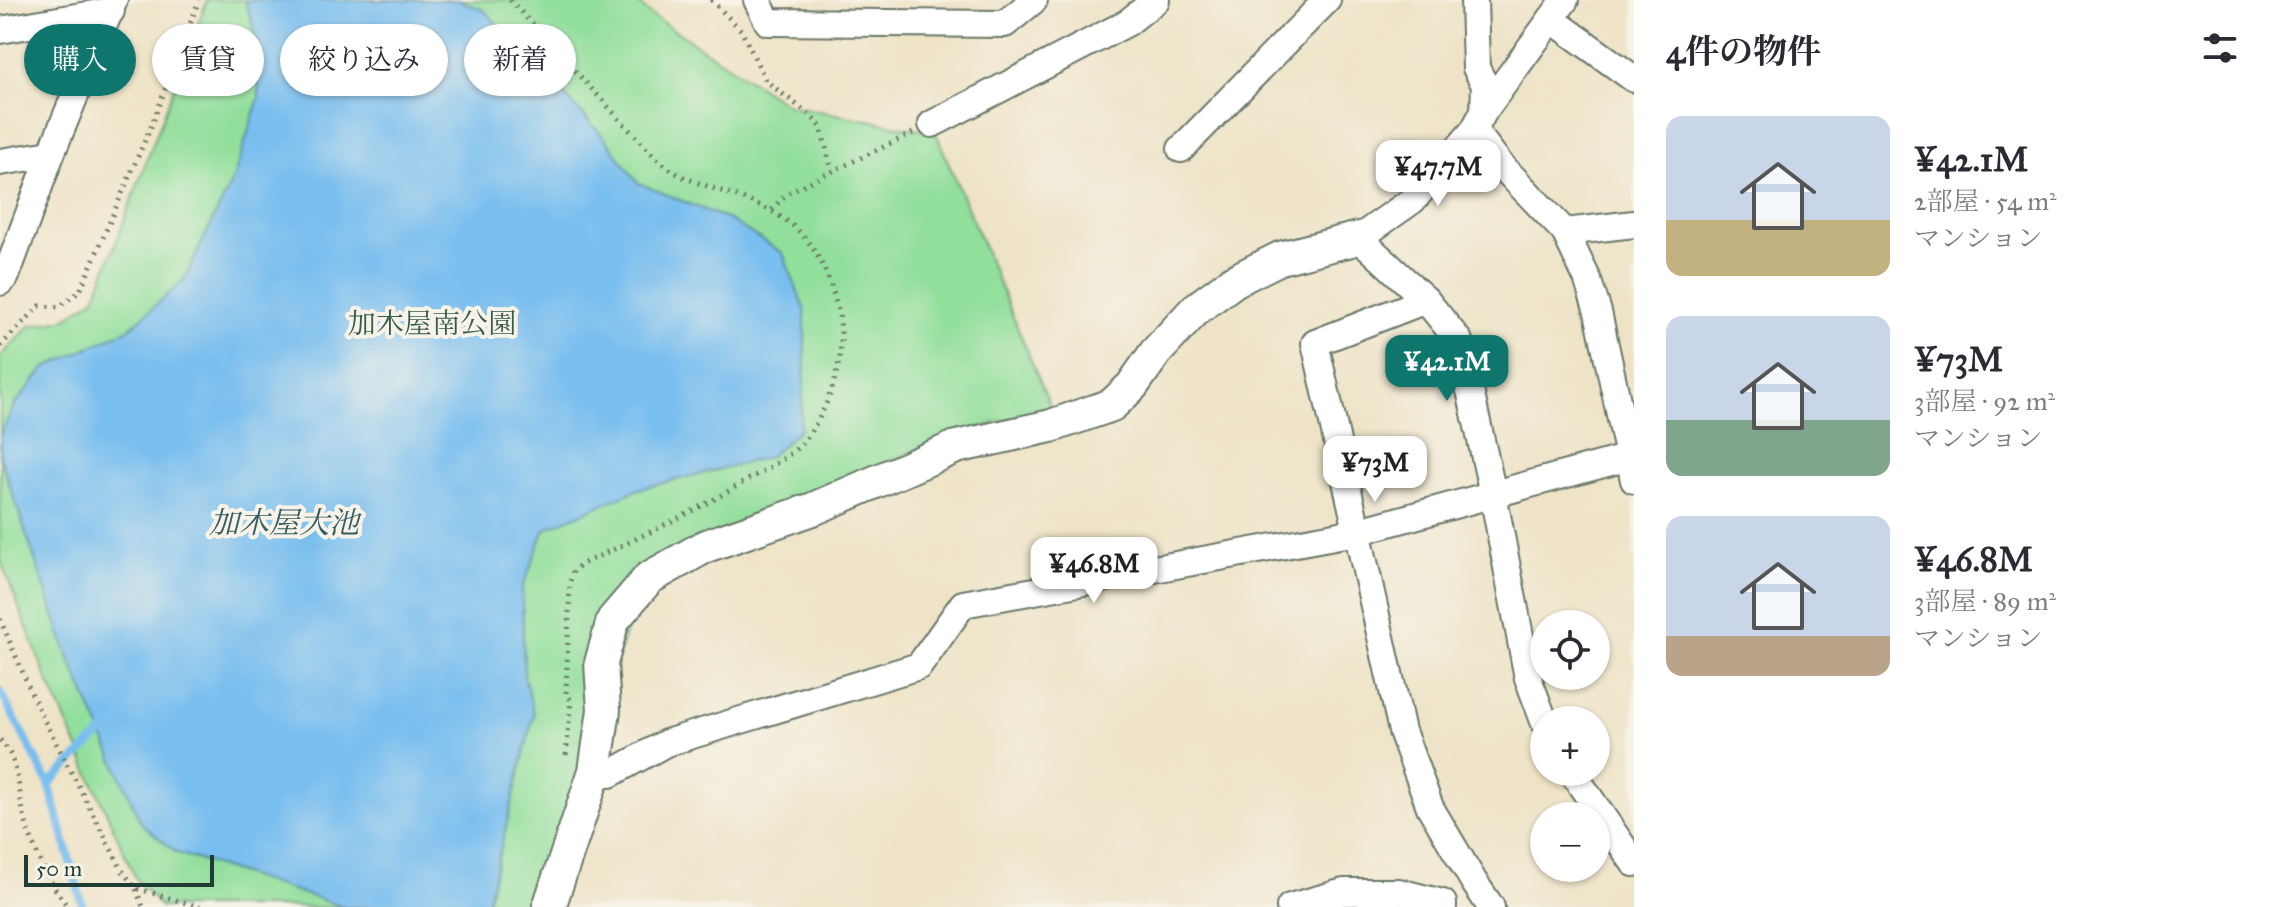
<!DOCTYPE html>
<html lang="ja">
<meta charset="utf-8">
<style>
body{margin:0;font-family:"IM FELL Great Primer","Noto Serif JP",serif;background:#f7f7f7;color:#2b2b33;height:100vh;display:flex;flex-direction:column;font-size:30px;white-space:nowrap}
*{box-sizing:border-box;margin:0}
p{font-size:26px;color:#7c7c81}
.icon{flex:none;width:44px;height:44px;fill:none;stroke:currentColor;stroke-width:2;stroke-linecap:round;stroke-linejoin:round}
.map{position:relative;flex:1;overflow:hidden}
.sheet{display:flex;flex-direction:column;background:#fff;width:640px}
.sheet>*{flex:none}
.top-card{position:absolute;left:24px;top:24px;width:760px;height:72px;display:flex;gap:16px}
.buttons{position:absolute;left:1530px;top:610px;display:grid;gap:16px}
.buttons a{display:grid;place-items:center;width:80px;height:80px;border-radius:50%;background:#fff;box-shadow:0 2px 6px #0004;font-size:40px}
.scale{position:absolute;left:24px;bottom:20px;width:190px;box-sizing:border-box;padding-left:8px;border:4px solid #1f3d34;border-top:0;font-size:22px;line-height:28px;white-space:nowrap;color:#1f3d34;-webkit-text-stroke:6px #f7f3e8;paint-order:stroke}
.price{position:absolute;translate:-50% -68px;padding:0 18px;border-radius:16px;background:#fff;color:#222;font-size:26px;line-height:52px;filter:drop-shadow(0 2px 4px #0008)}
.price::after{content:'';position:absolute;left:50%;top:48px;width:24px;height:18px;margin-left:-12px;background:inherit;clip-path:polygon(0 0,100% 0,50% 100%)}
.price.selected{background:#0f766e;color:#fff}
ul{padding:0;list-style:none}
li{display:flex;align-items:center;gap:24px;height:200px;padding:0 32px}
li span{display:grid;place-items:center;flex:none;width:224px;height:160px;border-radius:16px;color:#555}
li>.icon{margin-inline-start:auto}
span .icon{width:96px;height:96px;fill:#fffc;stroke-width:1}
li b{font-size:34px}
h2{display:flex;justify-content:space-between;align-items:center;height:96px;padding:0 32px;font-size:34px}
.tag{padding:0 28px;border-radius:36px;background:#fff;box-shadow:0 2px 6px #0004;font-size:28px;line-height:72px}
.tag.selected{background:#0f766e;color:#fff}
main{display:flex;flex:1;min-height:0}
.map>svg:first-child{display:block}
.green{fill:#92df9c;stroke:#588e68;stroke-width:2}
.water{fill:#78beef;stroke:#4c7e92;stroke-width:2}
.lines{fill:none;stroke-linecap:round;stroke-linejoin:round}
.stream{stroke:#78beef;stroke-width:8}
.minor-casing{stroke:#677767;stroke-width:30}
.tertiary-casing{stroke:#677767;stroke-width:36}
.path{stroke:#677767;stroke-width:5;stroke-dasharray:2 6;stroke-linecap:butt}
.minor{stroke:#fff;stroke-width:26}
.tertiary{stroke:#fff;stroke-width:32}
.labels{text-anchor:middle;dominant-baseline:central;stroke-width:8;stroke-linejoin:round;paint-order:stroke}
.park-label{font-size:28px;fill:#365d49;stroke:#f7f3e8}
.water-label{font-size:30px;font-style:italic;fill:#355d63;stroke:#f7f3e8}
</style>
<main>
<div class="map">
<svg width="1634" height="907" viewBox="0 0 1634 907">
<rect width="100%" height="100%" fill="#f7f3e8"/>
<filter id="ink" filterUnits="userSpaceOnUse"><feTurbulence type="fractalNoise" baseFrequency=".0125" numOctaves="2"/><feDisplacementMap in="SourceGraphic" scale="16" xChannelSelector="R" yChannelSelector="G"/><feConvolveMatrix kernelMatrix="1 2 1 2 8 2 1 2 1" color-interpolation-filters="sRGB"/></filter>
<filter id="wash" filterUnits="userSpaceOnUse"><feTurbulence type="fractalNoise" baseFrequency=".006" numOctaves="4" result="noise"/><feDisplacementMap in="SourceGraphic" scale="32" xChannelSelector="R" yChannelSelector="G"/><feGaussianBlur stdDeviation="1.8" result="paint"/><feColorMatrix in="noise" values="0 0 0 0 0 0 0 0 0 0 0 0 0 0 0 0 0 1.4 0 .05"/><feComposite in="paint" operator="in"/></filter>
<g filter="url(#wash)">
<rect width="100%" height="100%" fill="#eee3c6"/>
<!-- green -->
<path class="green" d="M 207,0 L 635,0 L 647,12 L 788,105 L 936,133 L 1051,408 L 949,436 L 646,565 L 585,764 L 538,907 L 161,907 L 136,879 L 45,674 L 0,559 L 0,357 L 30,326 L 63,320 L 95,298 Z"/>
<!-- water -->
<path class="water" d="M 245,0 L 459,0 L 484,10 L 605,138 L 638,183 L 729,220 L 783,253 L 805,311 L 805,368 L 800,429 L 769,457 L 639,489 L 545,529 L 522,589 L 524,676 L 534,714 L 486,907 L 344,907 L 177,853 L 141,823 L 68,656 L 0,457 L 0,435 L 15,404 L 45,368 L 129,329 L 184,280 L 234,177 L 259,97 L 255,33 Z"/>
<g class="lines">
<!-- stream -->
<g class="stream">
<path d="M 0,691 L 49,784 L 83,907"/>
<path d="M 49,784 L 109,726"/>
</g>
</g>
</g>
<g filter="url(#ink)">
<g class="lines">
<defs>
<g id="minor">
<path d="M 757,0 L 768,22 L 1005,24 L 1034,0"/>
<path d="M 1474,0 L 1476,68 L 1485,85 L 1484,111"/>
<path d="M 1551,19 L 1634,79"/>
<path d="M 0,30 L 111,11"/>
<path d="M 932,124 L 1127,23 L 1156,0"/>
<path d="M 1474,130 L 1499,163 L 1565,232 L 1587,278 L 1598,312 L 1634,480"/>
<path d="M 1181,149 L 1327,0"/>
<path d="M 0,162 L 51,154"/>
<path d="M 1565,232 L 1634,224"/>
<path d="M 0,282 L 6,276 L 51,154 L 114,0"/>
<path d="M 1426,300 L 1459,341 L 1493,494 L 1528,678 L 1544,721"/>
<path d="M 595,771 L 610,774 L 666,743 L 919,666 L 963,604 L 1356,532 L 1629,457"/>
<path d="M 1572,772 L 1634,863"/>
<path d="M 1290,907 L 1344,892 L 1399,892 L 1443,903 L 1443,907"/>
<path d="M 1491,907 L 1474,882 L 1430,807 L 1402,731 L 1315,343 L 1426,300 L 1359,238 L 1413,200 L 1474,130 L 1484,111 L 1565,0"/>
</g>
<path id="tertiary" d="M 549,907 L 595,771 L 604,710 L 601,663 L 613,620 L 649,578 L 706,546 L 813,509 L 956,447 L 1051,426 L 1112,405 L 1132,386 L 1156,352 L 1196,309 L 1234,281 L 1280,258 L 1359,238"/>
</defs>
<!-- minor casing -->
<use href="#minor" class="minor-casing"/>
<!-- tertiary casing -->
<use href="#tertiary" class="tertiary-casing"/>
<!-- path -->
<g class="path">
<path d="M 510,0 L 647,149 C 659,160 671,172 686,178 C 721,193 762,200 792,225 C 818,246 832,282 839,315 C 847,355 830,409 804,441 C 790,457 767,469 749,479 C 695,512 638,538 580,565 L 573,571 L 570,582 L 566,693 L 571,700 L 566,756"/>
<path d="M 711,0 L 741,30 L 766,81 L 810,115 L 821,127 L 832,171"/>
<path d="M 772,210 L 787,193 L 913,133"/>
<path d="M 0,346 L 40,306 L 59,307 L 80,291 L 152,124 L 199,0"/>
<path d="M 0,619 L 37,706 L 122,870 L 135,888 L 200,907"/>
<path d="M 0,740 C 22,763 17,795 26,823 C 35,853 49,883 68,907"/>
<path d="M 136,889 L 143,907"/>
</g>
<!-- minor -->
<use href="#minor" class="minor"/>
<!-- tertiary -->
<use href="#tertiary" class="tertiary"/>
</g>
</g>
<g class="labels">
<!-- park labels -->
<g class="park-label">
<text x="432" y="323">加木屋南公園</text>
</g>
<!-- water labels -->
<g class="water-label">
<text x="284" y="523">加木屋大池</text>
</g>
</g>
</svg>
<div class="buttons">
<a><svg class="icon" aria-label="locate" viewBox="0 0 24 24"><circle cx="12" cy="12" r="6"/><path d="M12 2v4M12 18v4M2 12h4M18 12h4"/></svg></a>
<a>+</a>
<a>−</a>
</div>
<div class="scale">50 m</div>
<b class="price" style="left:1438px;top:208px">¥47.7M</b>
<b class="price selected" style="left:1447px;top:403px">¥42.1M</b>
<b class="price" style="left:1375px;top:504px">¥73M</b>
<b class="price" style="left:1094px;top:605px">¥46.8M</b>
<div class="top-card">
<a class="tag selected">購入</a>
<a class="tag">賃貸</a>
<a class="tag">絞り込み</a>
<a class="tag">新着</a>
</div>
</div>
<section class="sheet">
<h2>4件の物件<svg class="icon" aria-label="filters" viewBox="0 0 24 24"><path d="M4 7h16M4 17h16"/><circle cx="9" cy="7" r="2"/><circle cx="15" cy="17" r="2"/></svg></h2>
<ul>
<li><span style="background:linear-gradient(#c9d6e8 65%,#c2b280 0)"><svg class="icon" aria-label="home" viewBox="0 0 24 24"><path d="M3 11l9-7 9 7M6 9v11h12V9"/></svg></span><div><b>¥42.1M</b><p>2部屋 · 54 m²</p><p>マンション</p></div></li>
<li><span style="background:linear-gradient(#c9d6e8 65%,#7fa58c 0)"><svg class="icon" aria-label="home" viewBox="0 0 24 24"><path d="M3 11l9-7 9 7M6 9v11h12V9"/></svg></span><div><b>¥73M</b><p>3部屋 · 92 m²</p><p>マンション</p></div></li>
<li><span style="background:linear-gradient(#c9d6e8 75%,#b9a48a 0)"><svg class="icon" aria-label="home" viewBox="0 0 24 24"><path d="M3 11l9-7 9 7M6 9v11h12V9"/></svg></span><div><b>¥46.8M</b><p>3部屋 · 89 m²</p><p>マンション</p></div></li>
</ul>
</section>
</main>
